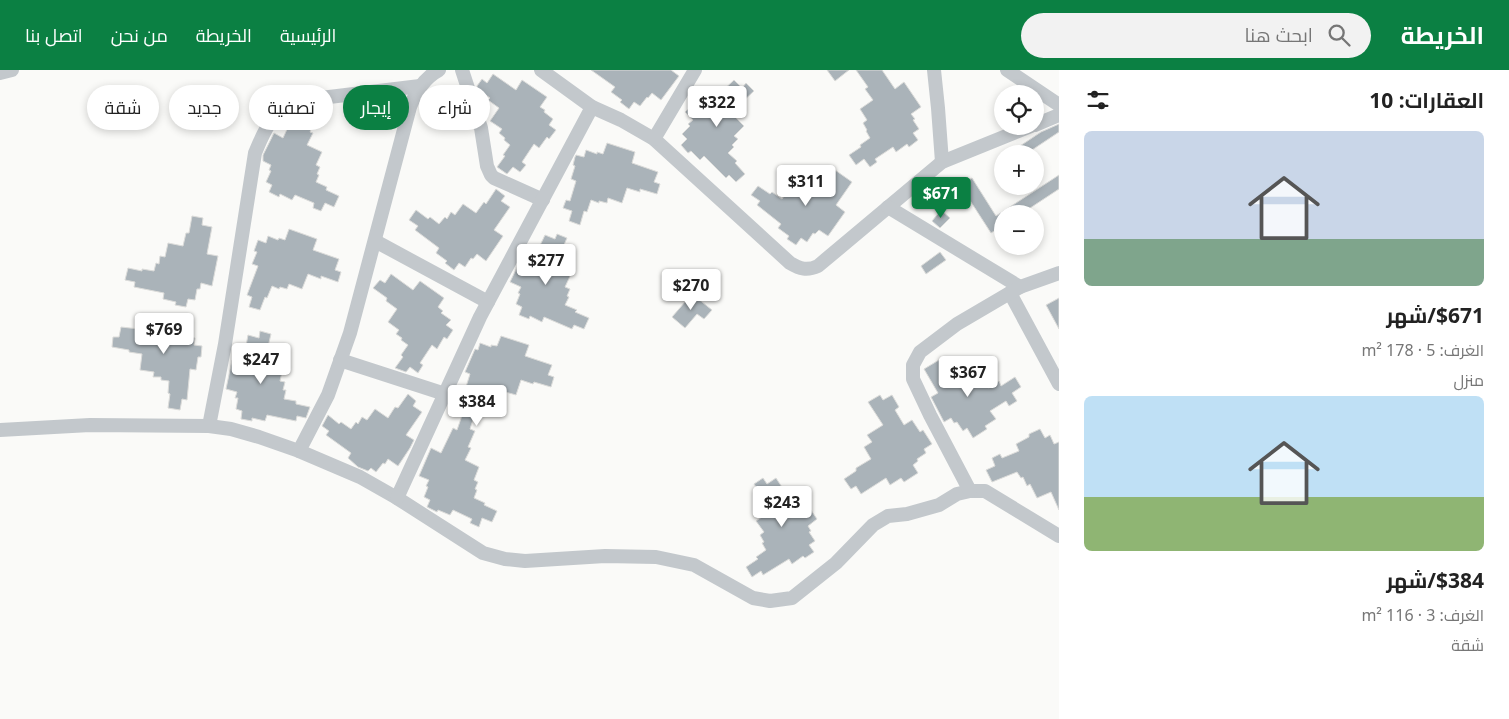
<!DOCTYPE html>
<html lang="ar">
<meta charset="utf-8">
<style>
body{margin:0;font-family:"Noto Sans",Cairo,sans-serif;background:#f2f2f2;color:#222;direction:rtl;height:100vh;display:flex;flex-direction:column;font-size:19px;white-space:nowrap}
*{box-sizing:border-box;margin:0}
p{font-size:16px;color:#767676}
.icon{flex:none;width:28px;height:28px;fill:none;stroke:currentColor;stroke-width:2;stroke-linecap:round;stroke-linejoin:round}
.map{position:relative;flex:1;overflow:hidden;direction:ltr}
.side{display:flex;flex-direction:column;background:#fff;width:450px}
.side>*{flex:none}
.hud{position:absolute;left:15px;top:15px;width:475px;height:45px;direction:rtl;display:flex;gap:10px}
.fabs{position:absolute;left:994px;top:15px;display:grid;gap:10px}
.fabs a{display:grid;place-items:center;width:50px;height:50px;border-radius:50%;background:#fff;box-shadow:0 2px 8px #0003;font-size:25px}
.price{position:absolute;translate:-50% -42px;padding:0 11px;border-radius:5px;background:#fff;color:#222;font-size:16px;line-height:32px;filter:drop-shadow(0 1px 2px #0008)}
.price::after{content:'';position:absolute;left:50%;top:30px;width:15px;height:11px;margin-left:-8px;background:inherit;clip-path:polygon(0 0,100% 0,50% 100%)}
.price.selected{background:#0b8043;color:#fff}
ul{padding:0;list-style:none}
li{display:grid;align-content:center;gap:10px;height:265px;padding:0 25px}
li span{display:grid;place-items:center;height:155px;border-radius:8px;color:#555}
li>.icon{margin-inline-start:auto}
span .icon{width:90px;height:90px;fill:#fffc;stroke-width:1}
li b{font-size:21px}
h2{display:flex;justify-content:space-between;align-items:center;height:60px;padding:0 25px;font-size:21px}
.pill{padding:0 18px;border-radius:22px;background:#fff;box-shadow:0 2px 8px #0003;font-size:18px;line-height:45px}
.pill.selected{background:#0b8043;color:#fff}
header{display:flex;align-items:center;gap:30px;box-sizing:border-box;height:70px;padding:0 25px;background:#0b8043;color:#fff}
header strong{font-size:24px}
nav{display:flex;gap:28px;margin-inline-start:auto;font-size:18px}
.search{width:350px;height:45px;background:#f2f2f2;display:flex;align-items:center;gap:12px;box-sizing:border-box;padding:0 18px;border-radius:28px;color:#767676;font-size:19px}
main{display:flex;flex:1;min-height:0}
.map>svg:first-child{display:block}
.building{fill:#aab3b9;stroke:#dcdcda}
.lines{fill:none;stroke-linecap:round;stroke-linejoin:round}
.minor{stroke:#c3c8cc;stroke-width:14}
</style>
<header>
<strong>الخريطة</strong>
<div class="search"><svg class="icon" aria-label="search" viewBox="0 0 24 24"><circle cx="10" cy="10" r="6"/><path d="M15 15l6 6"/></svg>ابحث هنا</div>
<nav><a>الرئيسية</a><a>الخريطة</a><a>من نحن</a><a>اتصل بنا</a></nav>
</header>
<main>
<section class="side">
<h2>العقارات: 10<svg class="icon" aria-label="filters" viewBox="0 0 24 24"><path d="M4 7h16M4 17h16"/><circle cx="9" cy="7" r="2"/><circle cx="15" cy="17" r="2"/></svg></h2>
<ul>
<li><span style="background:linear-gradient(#c9d6e8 70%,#7fa58c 0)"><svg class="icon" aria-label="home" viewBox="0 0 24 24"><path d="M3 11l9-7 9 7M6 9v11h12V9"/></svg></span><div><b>$671/شهر</b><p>الغرف: 5 · 178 m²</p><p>منزل</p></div></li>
<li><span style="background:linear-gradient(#bfe0f5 65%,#8fb573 0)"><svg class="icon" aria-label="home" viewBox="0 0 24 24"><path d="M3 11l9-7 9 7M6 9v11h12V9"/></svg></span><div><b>$384/شهر</b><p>الغرف: 3 · 116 m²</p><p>شقة</p></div></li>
</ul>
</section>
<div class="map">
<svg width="1059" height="649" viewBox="0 0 1059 649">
<rect width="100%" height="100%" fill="#fafaf8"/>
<!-- building -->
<g class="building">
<path d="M 591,0 L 671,0 L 679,6 L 661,30 L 652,23 L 648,28 L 647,27 L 640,36 L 634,32 L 629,39 L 620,32 L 622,30 L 611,22 L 615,17 Z"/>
<path d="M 827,0 L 849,0 L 835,11 Z"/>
<path d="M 856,0 L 882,0 L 895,19 L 904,12 L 921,37 L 911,44 L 915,49 L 913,50 L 919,59 L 913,63 L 918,70 L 909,77 L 907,74 L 896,82 L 893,77 L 875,89 L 877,92 L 870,97 L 864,89 L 856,95 L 849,85 L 861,77 L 860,75 L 870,68 L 866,61 L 867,60 L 863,53 L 867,50 L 860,39 L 873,30 L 865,19 L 868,17 Z"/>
<path d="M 493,4 L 516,20 L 522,10 L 547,27 L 540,37 L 545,40 L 544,42 L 553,49 L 549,55 L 556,60 L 549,69 L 547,67 L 539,78 L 534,74 L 522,92 L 526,95 L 520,102 L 513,97 L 507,104 L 497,97 L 505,86 L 503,85 L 510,75 L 504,70 L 505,68 L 499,63 L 502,59 L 490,51 L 499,38 L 488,30 L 490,28 L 477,19 L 477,16 L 482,9 L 487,13 Z"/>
<path d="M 734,10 L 742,18 L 746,13 L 754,21 L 741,33 L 743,35 L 733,45 L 744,56 L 734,66 L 738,69 L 732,75 L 734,77 L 728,83 L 737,91 L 735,93 L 745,104 L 736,112 L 729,105 L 726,108 L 704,86 L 700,90 L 691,81 L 688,83 L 681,75 L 687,69 L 682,64 L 690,56 L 688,54 L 693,50 L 685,42 L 706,21 L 714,29 Z"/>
<path d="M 308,41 L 317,46 L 310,62 L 313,63 L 307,75 L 322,82 L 316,95 L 320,97 L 317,104 L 319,105 L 316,112 L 327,117 L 326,120 L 339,126 L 334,137 L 325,133 L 321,141 L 313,138 L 314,133 L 295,125 L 292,130 L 280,124 L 279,127 L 269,122 L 272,115 L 266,112 L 271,101 L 269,100 L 271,95 L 263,91 L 263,85 L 274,63 L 283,68 L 295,42 L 305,47 Z"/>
<path d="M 1059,54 L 1059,62 L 1026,84 L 1008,84 L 1041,62 Z"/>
<path d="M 607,73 L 635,82 L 632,93 L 658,102 L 654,112 L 660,114 L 657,124 L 640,119 L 640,122 L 627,118 L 622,133 L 608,128 L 607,133 L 599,131 L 599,133 L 591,130 L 587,142 L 584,141 L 580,155 L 569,151 L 572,141 L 563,138 L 566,130 L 570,131 L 576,111 L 571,109 L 575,96 L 573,95 L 575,87 L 576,85 L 584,87 L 586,80 L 597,84 L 597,82 L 603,84 Z"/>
<path d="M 835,100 L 852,112 L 836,135 L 845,142 L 828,166 L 819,160 L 815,164 L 813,163 L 807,172 L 801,168 L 796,175 L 787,169 L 789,166 L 778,158 L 781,154 L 757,135 L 760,131 L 751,125 L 758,116 L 770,124 L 772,122 L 782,129 L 786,123 L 788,124 L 793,118 L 797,120 L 805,109 L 818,118 L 826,107 L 828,109 Z"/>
<path d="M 1059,105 L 1059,119 L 1021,144 L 1002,144 L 1002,156 L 991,163 L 960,115 L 972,108 L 996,146 Z"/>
<path d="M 496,119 L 505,126 L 501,131 L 510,137 L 494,160 L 503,166 L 486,191 L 477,184 L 473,189 L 471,188 L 465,197 L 459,193 L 454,200 L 445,193 L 447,191 L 436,183 L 439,178 L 415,160 L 418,156 L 409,150 L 416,140 L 428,149 L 430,147 L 439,154 L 445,147 L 447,149 L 451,142 L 455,145 L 463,134 L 476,143 L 484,132 L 486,134 Z"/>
<path d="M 941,140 L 950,148 L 940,158 L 932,151 Z"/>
<path d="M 192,146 L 203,148 L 202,155 L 212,157 L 207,184 L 218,186 L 212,216 L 201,213 L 200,219 L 197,219 L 195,230 L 188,229 L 186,237 L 175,235 L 176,232 L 163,229 L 164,223 L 134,217 L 135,212 L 125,210 L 128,198 L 142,201 L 142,199 L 154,201 L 156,193 L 159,194 L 160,186 L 165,187 L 168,173 L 183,176 L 186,163 L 189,163 Z"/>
<path d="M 289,159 L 317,169 L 313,180 L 339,189 L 335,200 L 341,202 L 338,212 L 321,206 L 321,209 L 308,204 L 302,219 L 289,214 L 287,219 L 280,217 L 279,219 L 272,216 L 267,228 L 265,227 L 260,240 L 249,237 L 252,227 L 247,225 L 258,196 L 252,194 L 257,182 L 254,181 L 258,170 L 266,173 L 268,166 L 278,170 L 279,168 L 285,170 Z"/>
<path d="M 557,164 L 567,168 L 560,184 L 562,185 L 557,197 L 571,204 L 565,217 L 570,219 L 567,226 L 569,227 L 565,235 L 577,240 L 575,242 L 589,248 L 584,259 L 574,255 L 572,259 L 544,247 L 542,252 L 530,246 L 529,249 L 519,245 L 522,237 L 516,234 L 520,224 L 518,223 L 521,217 L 510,212 L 523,185 L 533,190 L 545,165 L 555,169 Z"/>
<path d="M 940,182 L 946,190 L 926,204 L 921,196 Z"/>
<path d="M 391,204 L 413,220 L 420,211 L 444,228 L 438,237 L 443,241 L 441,243 L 451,250 L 446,255 L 453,260 L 447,269 L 444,267 L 437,279 L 432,275 L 420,293 L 423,295 L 418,303 L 410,297 L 406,302 L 395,298 L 403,287 L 401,285 L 408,275 L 401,270 L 402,268 L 396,264 L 399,260 L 388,252 L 397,239 L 386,231 L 387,228 L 373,218 L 380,210 L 385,213 Z"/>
<path d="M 692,224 L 712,240 L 704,249 L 697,244 L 685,258 L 672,247 Z"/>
<path d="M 1059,228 L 1059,259 L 1046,235 Z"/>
<path d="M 150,249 L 179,252 L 178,264 L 184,264 L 184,267 L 195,268 L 194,275 L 202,276 L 201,287 L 198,287 L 196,300 L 190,299 L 187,330 L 182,329 L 180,340 L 168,338 L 170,324 L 168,323 L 169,311 L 161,310 L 161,307 L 153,307 L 154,302 L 140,300 L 142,284 L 129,282 L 129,280 L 112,277 L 113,267 L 119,267 L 121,257 L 148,260 Z"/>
<path d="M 260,261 L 271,264 L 267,281 L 270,281 L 268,294 L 283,297 L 280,311 L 285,312 L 283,320 L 286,320 L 284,329 L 296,331 L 296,334 L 310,337 L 306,348 L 297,346 L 296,351 L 267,345 L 265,351 L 252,348 L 252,351 L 241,349 L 242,341 L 236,339 L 238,328 L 235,328 L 237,322 L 226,319 L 232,290 L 243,292 L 248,265 L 259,268 Z"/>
<path d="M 501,266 L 529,275 L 525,286 L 552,295 L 548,305 L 554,307 L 551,317 L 534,312 L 533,314 L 521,310 L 516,325 L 502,321 L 501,326 L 493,323 L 492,326 L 485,323 L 481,335 L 478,334 L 470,359 L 475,361 L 468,377 L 471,378 L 465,390 L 479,397 L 474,410 L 478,412 L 475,419 L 477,420 L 474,428 L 485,433 L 484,435 L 497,441 L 492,452 L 482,448 L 479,457 L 470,453 L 472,449 L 453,440 L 450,445 L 438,440 L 437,442 L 427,437 L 430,430 L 424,427 L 428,417 L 426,416 L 429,410 L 419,406 L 431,378 L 441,383 L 453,358 L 457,360 L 466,334 L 461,333 L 470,304 L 465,302 L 475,279 L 478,280 L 480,273 L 491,277 L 491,275 L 497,276 Z"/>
<path d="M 939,290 L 944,298 L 947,296 L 956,310 L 972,300 L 982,316 L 985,314 L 988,318 L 999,311 L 1001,316 L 1015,307 L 1021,317 L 1012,323 L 1017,331 L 1009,336 L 1006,331 L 990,341 L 996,349 L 985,356 L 987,359 L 973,368 L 967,358 L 963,361 L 957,352 L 954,353 L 951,348 L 944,352 L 931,327 L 938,323 L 924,299 Z"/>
<path d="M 408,324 L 416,331 L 413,336 L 422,342 L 406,365 L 414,370 L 410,378 L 398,396 L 388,389 L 385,394 L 383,393 L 376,402 L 371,398 L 368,401 L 358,397 L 348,388 L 351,383 L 326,365 L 329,361 L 322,356 L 328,345 L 339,354 L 341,352 L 351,359 L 356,352 L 358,354 L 362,347 L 367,350 L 375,339 L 388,348 L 395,337 L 398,338 Z"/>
<path d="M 880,325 L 883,330 L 892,325 L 899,337 L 895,340 L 904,355 L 912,350 L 920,362 L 923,360 L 932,374 L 924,379 L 926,383 L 917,389 L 918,391 L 913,395 L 918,403 L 904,412 L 901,408 L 890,415 L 886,408 L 861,424 L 856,416 L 851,419 L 844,409 L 856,401 L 856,398 L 871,389 L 864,377 L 872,372 L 867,365 L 883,355 L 868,332 Z"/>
<path d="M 1040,359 L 1045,368 L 1050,365 L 1054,374 L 1059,372 L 1059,440 L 1051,422 L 1037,428 L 1030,414 L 1027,416 L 1023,407 L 1021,408 L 1017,402 L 992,412 L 986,400 L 995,396 L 992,388 L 1000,384 L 1002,388 L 1019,381 L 1016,374 L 1029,367 L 1029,364 Z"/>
<path d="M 763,408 L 767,414 L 776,408 L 791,431 L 800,424 L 817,449 L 808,456 L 811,461 L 809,462 L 815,471 L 809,475 L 814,482 L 805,488 L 803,486 L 792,494 L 789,489 L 763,505 L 761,501 L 752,507 L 746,497 L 758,489 L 756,487 L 766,480 L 762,473 L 764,472 L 760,465 L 764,462 L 756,451 L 769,442 L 762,430 L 764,429 L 754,414 Z"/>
</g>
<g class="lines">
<!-- minor -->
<g class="minor">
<path d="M 462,0 L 481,58 L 487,96 L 491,105 L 494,108 L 543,130"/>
<path d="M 541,0 L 592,37 L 621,50 L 654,69 L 790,193 C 800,199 807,201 818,196 L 942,92 L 1031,56"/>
<path d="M 934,0 L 938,38 L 942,92"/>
<path d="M 1007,0 L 1059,35"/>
<path d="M 0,3 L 12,0"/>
<path d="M 1035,55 L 1059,45"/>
<path d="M 654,69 L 695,0"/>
<path d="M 888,137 L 1020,217"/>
<path d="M 375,171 L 488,232"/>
<path d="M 1010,223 L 1059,314"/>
<path d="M 340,290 L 445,324"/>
<path d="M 209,356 L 225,274 L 255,83 C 265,59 271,44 296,31 L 420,16"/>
<path d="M 0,360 L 90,355 L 209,356 L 231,359 L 259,367 L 299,381 L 360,407 L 397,428 L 483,483 L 505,489 L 525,491 L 605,486 L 656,487 L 694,495 L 753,528 L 770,531 L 792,528 L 836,493 L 873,455 L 888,446 L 907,444 L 939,435 L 957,424 L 970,421 L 985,421 L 1059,466"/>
<path d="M 299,381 L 328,325 L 350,263 L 410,37 C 416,21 424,8 439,0"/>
<path d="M 970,421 L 930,345 L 913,309 L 913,295 L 920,282 L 957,254 L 1020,217 L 1059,203"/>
<path d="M 397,428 L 480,247 L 592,37"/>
</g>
</g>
</svg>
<div class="fabs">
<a><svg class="icon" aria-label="locate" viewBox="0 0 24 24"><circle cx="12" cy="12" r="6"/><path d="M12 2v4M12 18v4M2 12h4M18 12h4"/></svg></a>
<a>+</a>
<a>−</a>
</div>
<b class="price" style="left:717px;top:58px">$322</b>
<b class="price" style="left:806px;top:137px">$311</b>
<b class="price selected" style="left:941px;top:149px">$671</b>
<b class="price" style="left:546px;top:216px">$277</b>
<b class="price" style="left:691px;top:241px">$270</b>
<b class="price" style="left:164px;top:285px">$769</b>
<b class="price" style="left:261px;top:315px">$247</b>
<b class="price" style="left:968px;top:328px">$367</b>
<b class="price" style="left:477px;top:357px">$384</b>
<b class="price" style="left:782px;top:458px">$243</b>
<div class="hud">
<a class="pill">شراء</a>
<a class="pill selected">إيجار</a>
<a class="pill">تصفية</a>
<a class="pill">جديد</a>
<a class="pill">شقة</a>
</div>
</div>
</main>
